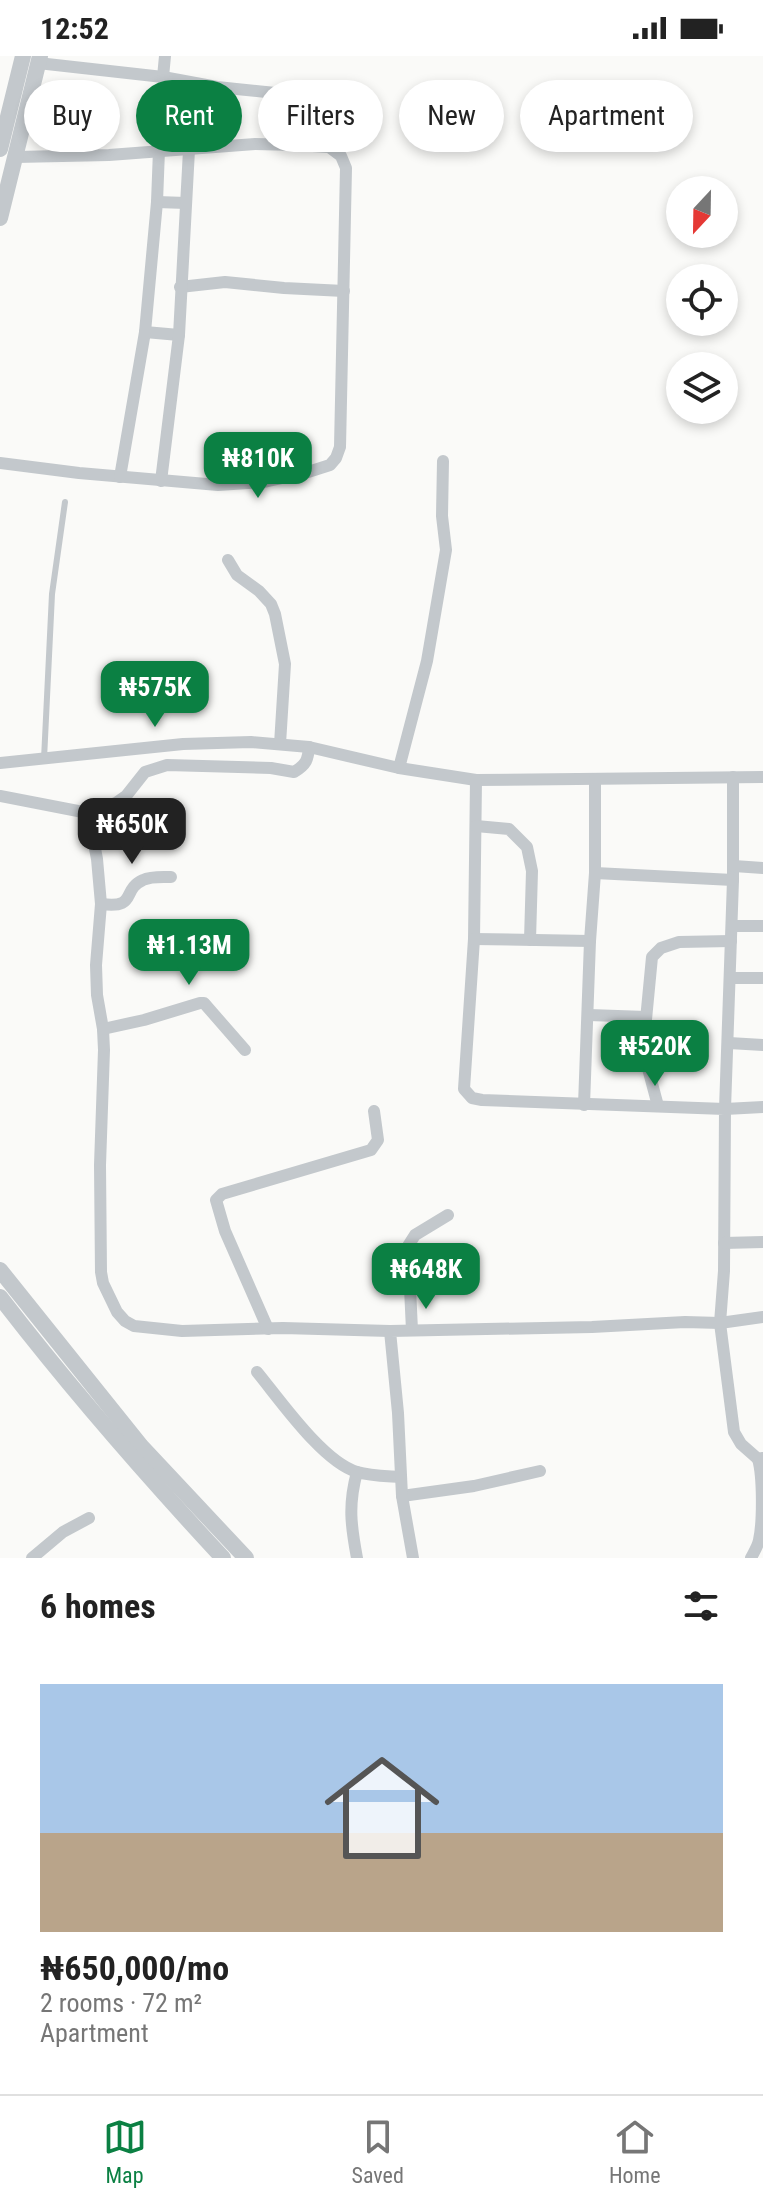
<!DOCTYPE html>
<meta charset="utf-8">
<style>
body{margin:0;font-family:"Roboto Condensed",sans-serif;background:#f2f2f2;color:#222;height:100vh;display:flex;flex-direction:column;font-size:30px;white-space:nowrap}
*{box-sizing:border-box;margin:0}
p{font-size:26px;color:#767676}
.icon{flex:none;width:44px;height:44px;fill:none;stroke:currentColor;stroke-width:2;stroke-linecap:round;stroke-linejoin:round}
.map{position:relative;height:1502px;overflow:hidden}
.sheet{display:flex;flex-direction:column;background:#fff;flex:1}
.sheet>*{flex:none}
.top-card{position:absolute;left:24px;top:24px;width:716px;height:72px;display:flex;gap:16px}
.needle{width:52px;rotate:202deg}
.buttons{position:absolute;left:666px;top:120px;display:grid;gap:16px}
.buttons a{display:grid;place-items:center;width:72px;height:72px;border-radius:50%;background:#fff;box-shadow:0 4px 12px #0003;font-size:40px}
.price{position:absolute;translate:-50% -68px;padding:0 18px;border-radius:16px;background:#0b8043;color:#fff;font-size:26px;line-height:52px;filter:drop-shadow(0 2px 4px #0008)}
.price::after{content:'';position:absolute;left:50%;top:48px;width:24px;height:18px;margin-left:-12px;background:inherit;clip-path:polygon(0 0,100% 0,50% 100%)}
.price.selected{background:#222;color:#fff}
ul{padding:0;list-style:none}
li{display:grid;align-content:center;gap:16px;height:424px;padding:0 40px}
li span{display:grid;place-items:center;height:248px;border-radius:0px;color:#555}
li>.icon{margin-inline-start:auto}
span .icon{width:144px;height:144px;fill:#fffc;stroke-width:1}
li b{font-size:34px}
h2{display:flex;justify-content:space-between;align-items:center;height:96px;padding:0 40px;font-size:34px}
.pill{padding:0 28px;border-radius:36px;background:#fff;box-shadow:0 4px 12px #0003;font-size:28px;line-height:72px}
.pill.selected{background:#0b8043;color:#fff}
.status{display:flex;justify-content:space-between;align-items:center;height:56px;padding:0 40px;background:#fff;direction:ltr}
.status svg{height:22px;fill:currentColor}
.tab-bar{display:flex;justify-content:space-around;align-items:center;height:112px;border-top:2px solid #e0e0e0;background:#fff;font-size:22px;color:#767676}
.tab-bar a{display:grid;justify-items:center;gap:4px}
.tab-bar .selected{color:#0b8043}
.map>svg:first-child{display:block}
.lines{fill:none;stroke-linecap:round;stroke-linejoin:round}
.service{stroke:#c3c8cc;stroke-width:6}
.minor{stroke:#c3c8cc;stroke-width:12}
.tertiary{stroke:#c3c8cc;stroke-width:16}
</style>
<div class="status"><b>12:52</b><svg viewBox="0 0 49 12"><path d="M0 12V9h3v3zM5 12V6h3v6zM10 12V3h3v9zM15 12V0h3v12zM26 1h20v11H26zM47 4h2v5h-2z"/></svg></div>
<div class="map">
<svg width="763" height="1502" viewBox="0 0 763 1502">
<rect width="100%" height="100%" fill="#fafaf8"/>
<g class="lines">
<!-- service -->
<path class="service" d="M 44,703 L 52,538 L 65,446"/>
<!-- minor -->
<g class="minor">
<path d="M 38,7 L 163,21 L 217,31 L 285,38 L 296,45 L 301,59 L 301,75 L 296,89"/>
<path d="M 163,21 L 165,0"/>
<path d="M 157,146 L 186,147"/>
<path d="M 180,231 L 225,226 L 284,232 L 344,235"/>
<path d="M 145,276 L 179,279"/>
<path d="M 0,407 L 79,417 L 218,429 L 264,426 L 305,417 L 330,409 L 336,402 L 340,391 L 346,112 L 341,100 L 329,91 L 296,89 L 255,88 L 109,99 L 16,101"/>
<path d="M 120,421 L 145,276 L 157,146 L 159,94"/>
<path d="M 161,425 L 179,279 L 189,94"/>
<path d="M 228,504 L 237,519 L 259,535 L 271,548 L 275,558 L 285,608 L 280,688"/>
<path d="M 0,707 L 183,688 L 251,686 L 309,691 L 399,712 L 476,724 L 763,721"/>
<path d="M 399,712 L 427,605 L 446,494 L 442,460 L 443,405"/>
<path d="M 733,721 L 733,824 L 725,1053 L 763,1051"/>
<path d="M 476,724 L 474,883 L 464,1033 L 472,1042 L 482,1044 L 725,1053 L 724,1215 L 720,1267 L 734,1376 L 741,1388 L 758,1403"/>
<path d="M 0,740 L 83,756 L 116,747 L 126,740 L 145,716 L 167,709 L 271,712 L 294,716 C 306,709 308,704 309,691"/>
<path d="M 83,756 L 92,777 L 97,803 L 101,848 L 96,909 L 97,939 L 103,973 L 104,994 L 100,1109 L 101,1216 L 103,1227 L 117,1256 L 125,1265 L 134,1270 L 182,1275 L 283,1272 L 390,1275"/>
<path d="M 476,770 L 509,773 L 527,791 L 532,815 L 530,884"/>
<path d="M 734,810 L 763,812"/>
<path d="M 595,817 L 733,824"/>
<path d="M 101,848 C 138,853 121,834 143,824 C 151,820 162,821 171,821"/>
<path d="M 732,870 L 763,870"/>
<path d="M 474,883 L 590,885"/>
<path d="M 730,922 L 763,922"/>
<path d="M 589,959 L 646,961"/>
<path d="M 103,973 L 144,964 L 200,947 L 204,947 L 245,994"/>
<path d="M 729,987 L 763,989"/>
<path d="M 584,1049 L 590,885 L 595,817 L 595,723"/>
<path d="M 658,1050 L 646,1005 L 645,974 L 652,901 L 661,892 L 679,886 L 731,885"/>
<path d="M 724,1187 L 763,1186"/>
<path d="M 268,1273 L 225,1175 L 216,1144 L 222,1138 L 371,1094 L 378,1084 L 374,1055"/>
<path d="M 412,1274 L 408,1190 L 415,1179 L 448,1159"/>
<path d="M 257,1316 C 280,1344 323,1406 357,1416 C 370,1420 387,1420 401,1421"/>
<path d="M 357,1416 C 348,1449 351,1470 357,1502"/>
<path d="M 402,1440 L 474,1430 L 540,1415"/>
<path d="M 32,1502 L 63,1476 L 89,1462"/>
<path d="M 413,1502 L 402,1440 L 398,1357 L 390,1275 L 592,1271 L 685,1266 L 720,1267 L 763,1261"/>
<path d="M 751,1502 C 754,1496 758,1490 759,1484 C 763,1466 763,1420 758,1403 L 763,1402"/>
</g>
<!-- tertiary -->
<g class="tertiary">
<path d="M 0,93 L 23,0"/>
<path d="M 0,162 L 40,0"/>
<path d="M 0,1214 L 141,1390 L 246,1502"/>
<path d="M 0,1241 C 70,1332 145,1418 223,1502"/>
</g>
</g>
</svg>
<div class="buttons">
<a><svg class="needle" viewBox="-14 -14 28 28"><path d="M0-13l5 13h-10z" fill="#e53935"/><path d="M0 13l5-13h-10z" fill="#767676"/></svg></a>
<a><svg class="icon" aria-label="locate" viewBox="0 0 24 24"><circle cx="12" cy="12" r="6"/><path d="M12 2v4M12 18v4M2 12h4M18 12h4"/></svg></a>
<a><svg class="icon" aria-label="layers" viewBox="0 0 24 24"><path d="M12 4l9 5-9 5-9-5zM3 14l9 5 9-5"/></svg></a>
</div>
<b class="price" style="left:258px;top:444px">₦810K</b>
<b class="price" style="left:155px;top:673px">₦575K</b>
<b class="price selected" style="left:132px;top:810px">₦650K</b>
<b class="price" style="left:189px;top:931px">₦1.13M</b>
<b class="price" style="left:655px;top:1032px">₦520K</b>
<b class="price" style="left:426px;top:1255px">₦648K</b>
<div class="top-card">
<a class="pill">Buy</a>
<a class="pill selected">Rent</a>
<a class="pill">Filters</a>
<a class="pill">New</a>
<a class="pill">Apartment</a>
</div>
</div>
<section class="sheet">
<h2>6 homes<svg class="icon" aria-label="filters" viewBox="0 0 24 24"><path d="M4 7h16M4 17h16"/><circle cx="9" cy="7" r="2"/><circle cx="15" cy="17" r="2"/></svg></h2>
<ul>
<li><span style="background:linear-gradient(#a9c7e8 60%,#b9a48a 0)"><svg class="icon" aria-label="home" viewBox="0 0 24 24"><path d="M3 11l9-7 9 7M6 9v11h12V9"/></svg></span><div><b>₦650,000/mo</b><p>2 rooms · 72 m²</p><p>Apartment</p></div></li>
</ul>
</section>
<nav class="tab-bar">
<a class="selected"><svg class="icon" aria-label="map" viewBox="0 0 24 24"><path d="M3 6l6-2 6 2 6-2v14l-6 2-6-2-6 2zM9 4v14M15 6v14"/></svg>Map</a>
<a><svg class="icon" aria-label="saved" viewBox="0 0 24 24"><path d="M7 4h10v16l-5-4-5 4z"/></svg>Saved</a>
<a><svg class="icon" aria-label="home" viewBox="0 0 24 24"><path d="M3 11l9-7 9 7M6 9v11h12V9"/></svg>Home</a>
</nav>
